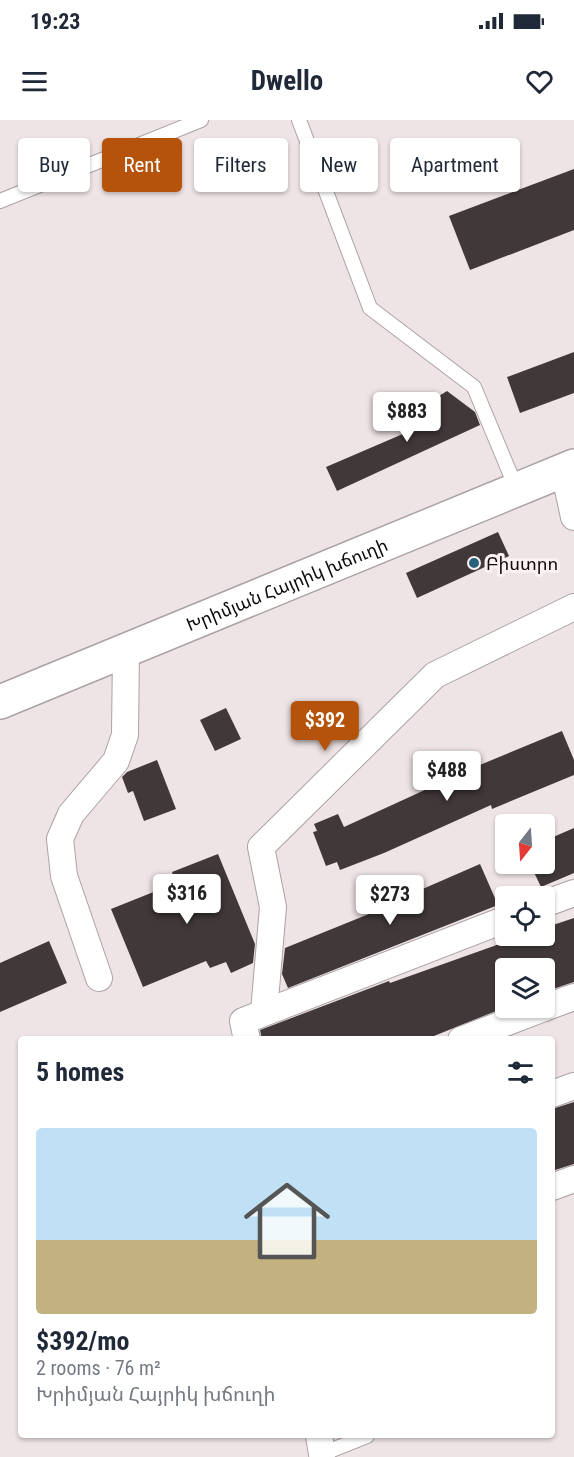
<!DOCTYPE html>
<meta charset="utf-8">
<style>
body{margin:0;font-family:"Roboto Condensed","Noto Sans Armenian",sans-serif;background:#f6f6f7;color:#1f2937;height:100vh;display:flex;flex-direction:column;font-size:22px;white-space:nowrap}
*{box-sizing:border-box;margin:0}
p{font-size:20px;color:#747a83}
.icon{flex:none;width:33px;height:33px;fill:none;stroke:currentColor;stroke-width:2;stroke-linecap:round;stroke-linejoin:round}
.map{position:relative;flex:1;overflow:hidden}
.side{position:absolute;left:18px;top:916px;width:537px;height:402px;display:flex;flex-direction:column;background:#fff;border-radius:6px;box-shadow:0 2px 4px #0004}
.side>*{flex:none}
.guide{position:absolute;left:18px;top:18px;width:538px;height:54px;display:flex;gap:12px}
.needle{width:39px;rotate:197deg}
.fabs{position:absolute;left:495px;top:694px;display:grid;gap:12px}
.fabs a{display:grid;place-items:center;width:60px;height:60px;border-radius:6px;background:#fff;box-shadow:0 2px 4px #0004;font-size:30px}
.price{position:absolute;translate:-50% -51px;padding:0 14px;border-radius:6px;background:#fff;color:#222;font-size:20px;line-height:39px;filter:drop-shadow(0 2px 3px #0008)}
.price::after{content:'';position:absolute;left:50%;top:36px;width:18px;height:14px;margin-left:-9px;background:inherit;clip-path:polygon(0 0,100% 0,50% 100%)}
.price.selected{background:#b45309;color:#fff}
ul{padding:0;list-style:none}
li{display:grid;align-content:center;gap:12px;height:318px;padding:0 18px}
li span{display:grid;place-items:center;height:186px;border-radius:6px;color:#555}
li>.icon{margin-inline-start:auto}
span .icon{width:108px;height:108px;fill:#fffc;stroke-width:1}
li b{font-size:26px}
h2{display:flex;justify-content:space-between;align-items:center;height:72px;padding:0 18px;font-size:26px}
.pill{padding:0 21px;border-radius:6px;background:#fff;box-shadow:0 2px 4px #0004;font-size:21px;line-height:54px}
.pill.selected{background:#b45309;color:#fff}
.status{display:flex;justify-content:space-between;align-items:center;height:42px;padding:0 30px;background:#fff;direction:ltr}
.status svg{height:16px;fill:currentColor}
header{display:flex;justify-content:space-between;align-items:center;height:78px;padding:0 18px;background:#fff;font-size:27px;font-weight:700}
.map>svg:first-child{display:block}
.building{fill:#413839}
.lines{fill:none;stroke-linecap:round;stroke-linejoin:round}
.service-casing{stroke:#ada2a3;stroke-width:16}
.minor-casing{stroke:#ada2a3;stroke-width:28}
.trunk-casing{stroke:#ada2a3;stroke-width:36}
.service{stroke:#fff;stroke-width:14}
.minor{stroke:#fff;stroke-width:26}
.trunk{stroke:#fff;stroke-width:33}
.poi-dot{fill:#28617b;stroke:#fcf1f2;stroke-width:2}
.labels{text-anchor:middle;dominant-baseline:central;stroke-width:6;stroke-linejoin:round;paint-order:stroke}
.poi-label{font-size:18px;fill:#0f0b0c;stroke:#fcf1f2;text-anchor:start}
.street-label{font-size:18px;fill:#0f0b0c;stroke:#fcf1f2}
</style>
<div class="status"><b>19:23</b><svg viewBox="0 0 49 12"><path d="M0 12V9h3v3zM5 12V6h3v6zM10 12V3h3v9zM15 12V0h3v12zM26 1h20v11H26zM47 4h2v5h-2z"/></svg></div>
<header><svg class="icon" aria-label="menu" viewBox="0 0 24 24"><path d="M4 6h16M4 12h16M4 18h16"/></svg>Dwello<svg class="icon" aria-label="heart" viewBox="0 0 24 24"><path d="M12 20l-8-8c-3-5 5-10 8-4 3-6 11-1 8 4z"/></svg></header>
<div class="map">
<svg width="574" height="1337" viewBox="0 0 574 1337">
<rect width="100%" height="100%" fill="#efe4e5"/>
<!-- building -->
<g class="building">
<path d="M 574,49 L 574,110 L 470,150 L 449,96 Z"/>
<path d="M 574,232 L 574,273 L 520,293 L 507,257 Z"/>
<path d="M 447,271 L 475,292 L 480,305 L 337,371 L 326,347 L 440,298 L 431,281 Z"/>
<path d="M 498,412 L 509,436 L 417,478 L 406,453 Z"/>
<path d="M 226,588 L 241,619 L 215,631 L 200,600 Z"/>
<path d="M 562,611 L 574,640 L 574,655 L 492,689 L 491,685 L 384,733 L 340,750 L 337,742 L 326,746 L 313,712 L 317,711 L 314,704 L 338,694 L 344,707 L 475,647 Z"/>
<path d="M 157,640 L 176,689 L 144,701 L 133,671 L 128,673 L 122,657 L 127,652 Z"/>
<path d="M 574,708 L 574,753 L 541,767 L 530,744 L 544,744 L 544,721 Z"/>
<path d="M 218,734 L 255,824 L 253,843 L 231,853 L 226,842 L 210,848 L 206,841 L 143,867 L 111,789 L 176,763 L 172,752 Z"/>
<path d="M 480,744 L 498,785 L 288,868 L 282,854 L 285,828 L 396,783 L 395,781 Z"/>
<path d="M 574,798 L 574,862 L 544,872 L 544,849 L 506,849 L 506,887 L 424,920 L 262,920 L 260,910 L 389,861 L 390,863 L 522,816 L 544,816 L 544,808 Z"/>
<path d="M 49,821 L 67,863 L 0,892 L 0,843 Z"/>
<path d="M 574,982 L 574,1044 L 552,1051 L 552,989 Z"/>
</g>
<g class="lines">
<defs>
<g id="service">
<path d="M 299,0 L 370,188 L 474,267 L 517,370"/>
<path d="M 0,81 L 201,0"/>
<path d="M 322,1334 L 367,1316"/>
</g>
<g id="minor">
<path d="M 564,351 L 574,397"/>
<path d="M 544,784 L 574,773"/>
<path d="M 99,858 L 64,756 L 60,719 L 71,694 L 116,641 L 125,615 L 126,530"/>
<path d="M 544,888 L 574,877"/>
<path d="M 264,892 L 273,787 L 261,727 L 435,555 L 574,487"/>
<path d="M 247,920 L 243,901 L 506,799"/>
<path d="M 461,920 L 544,888"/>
<path d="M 552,974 L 574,966"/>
<path d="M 552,1067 L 574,1059"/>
<path d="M 319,1316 L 322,1334"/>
</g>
<g id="trunk">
<path id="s1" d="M 0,582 L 574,346"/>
</g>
</defs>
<!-- service casing -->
<use href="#service" class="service-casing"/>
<!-- minor casing -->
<use href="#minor" class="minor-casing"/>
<!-- trunk casing -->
<use href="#trunk" class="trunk-casing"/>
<!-- service -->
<use href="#service" class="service"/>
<!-- minor -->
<use href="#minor" class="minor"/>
<!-- trunk -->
<use href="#trunk" class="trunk"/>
</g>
<!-- markers -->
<circle class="poi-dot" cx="474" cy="443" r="6"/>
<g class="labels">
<!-- poi labels -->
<g class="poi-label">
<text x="486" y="443">Բիստրո</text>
</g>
<!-- street labels -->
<g class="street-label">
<text stroke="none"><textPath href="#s1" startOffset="310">Խրիմյան Հայրիկ խճուղի</textPath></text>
</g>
</g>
</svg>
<div class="fabs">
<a><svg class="needle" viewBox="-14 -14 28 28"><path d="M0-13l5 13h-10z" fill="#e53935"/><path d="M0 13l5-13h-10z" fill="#747a83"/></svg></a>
<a><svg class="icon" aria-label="locate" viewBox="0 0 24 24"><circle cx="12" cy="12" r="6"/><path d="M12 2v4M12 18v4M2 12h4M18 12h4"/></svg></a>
<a><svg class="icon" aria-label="layers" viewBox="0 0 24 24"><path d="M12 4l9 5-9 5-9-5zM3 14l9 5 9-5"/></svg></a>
</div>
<b class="price" style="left:407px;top:323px">$883</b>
<b class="price selected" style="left:325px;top:632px">$392</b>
<b class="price" style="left:447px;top:682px">$488</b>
<b class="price" style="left:187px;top:805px">$316</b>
<b class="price" style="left:390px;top:806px">$273</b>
<div class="guide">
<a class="pill">Buy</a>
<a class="pill selected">Rent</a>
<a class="pill">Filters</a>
<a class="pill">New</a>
<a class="pill">Apartment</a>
</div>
<section class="side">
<h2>5 homes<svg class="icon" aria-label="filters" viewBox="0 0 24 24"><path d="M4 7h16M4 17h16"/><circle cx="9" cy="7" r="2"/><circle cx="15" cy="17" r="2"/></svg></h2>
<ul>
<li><span style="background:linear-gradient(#bfe0f5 60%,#c2b280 0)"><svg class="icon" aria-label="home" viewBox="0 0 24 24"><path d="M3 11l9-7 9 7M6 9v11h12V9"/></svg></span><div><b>$392/mo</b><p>2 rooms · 76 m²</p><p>Խրիմյան Հայրիկ խճուղի</p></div></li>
</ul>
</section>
</div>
